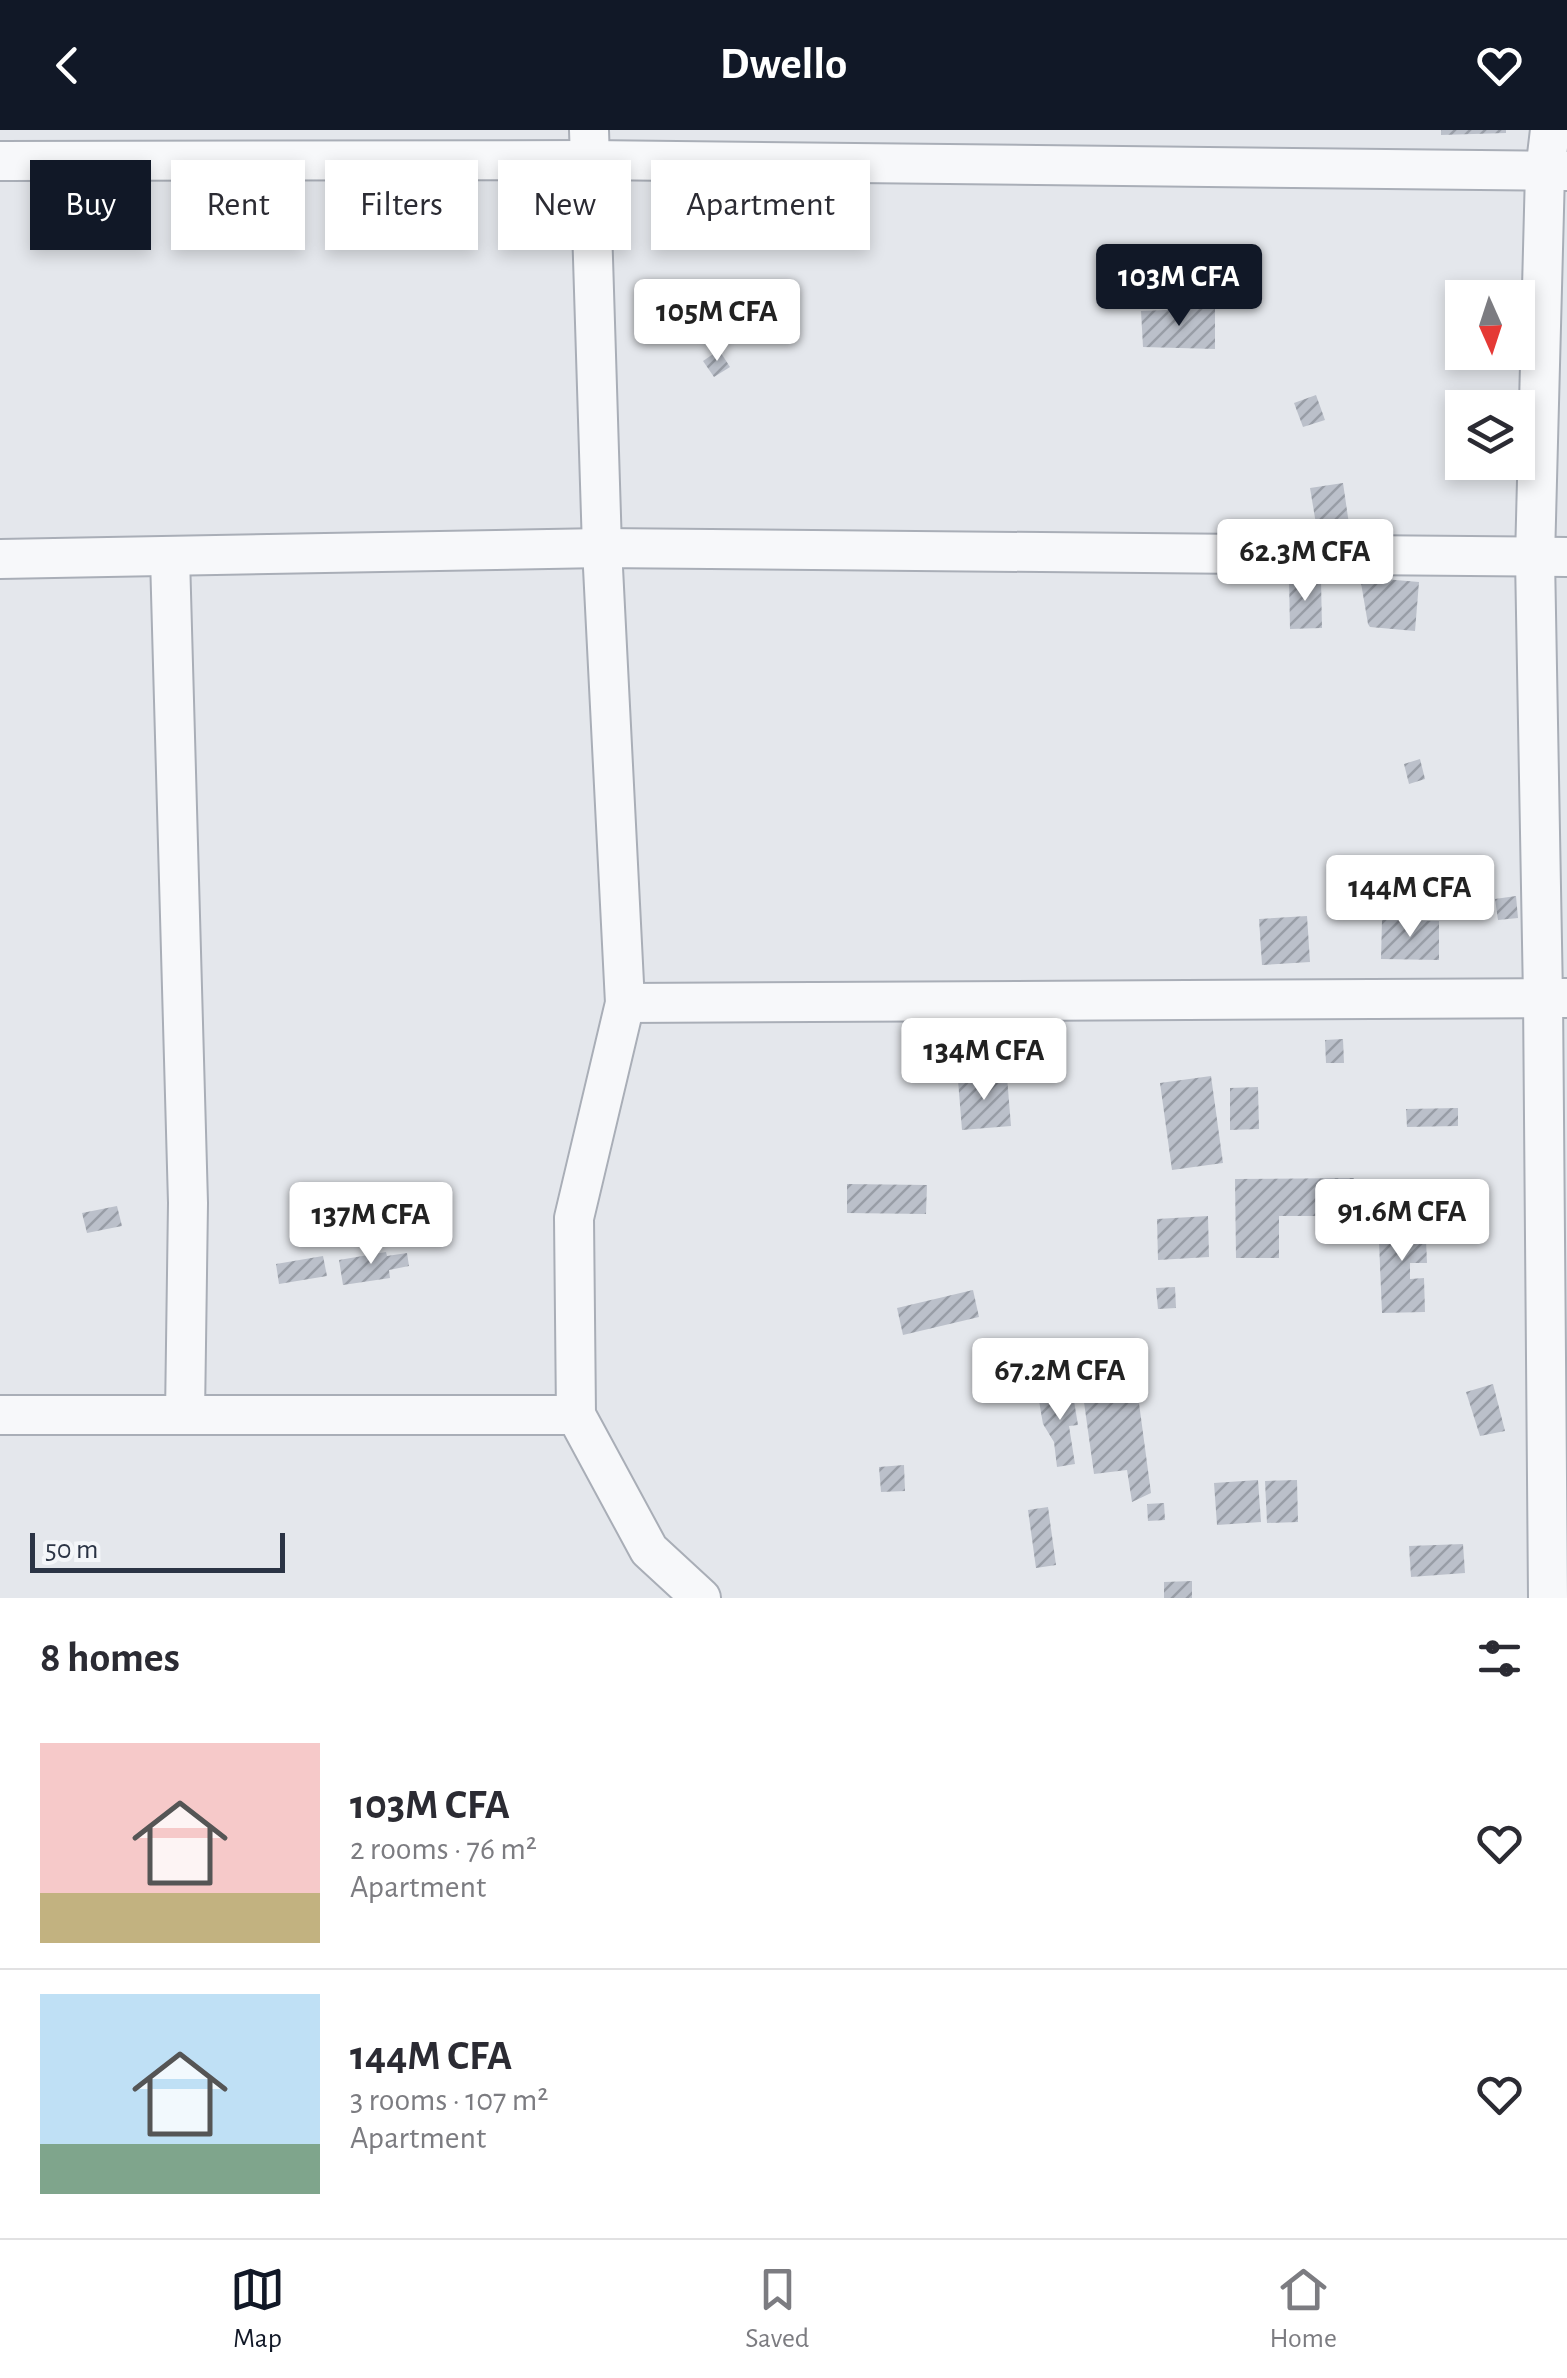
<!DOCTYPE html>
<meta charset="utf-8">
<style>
body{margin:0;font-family:"Alegreya Sans",sans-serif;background:#f2f2f3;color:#2b2b33;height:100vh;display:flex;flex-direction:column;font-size:38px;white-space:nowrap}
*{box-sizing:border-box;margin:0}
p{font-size:32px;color:#7c7c81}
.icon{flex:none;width:55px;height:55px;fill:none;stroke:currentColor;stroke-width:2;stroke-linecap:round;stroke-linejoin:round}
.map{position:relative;height:1468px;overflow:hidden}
.drawer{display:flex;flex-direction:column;background:#fff;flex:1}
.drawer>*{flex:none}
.hud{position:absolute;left:30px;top:30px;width:1000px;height:90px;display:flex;gap:20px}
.needle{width:65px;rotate:177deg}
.tools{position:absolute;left:1445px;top:150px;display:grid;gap:20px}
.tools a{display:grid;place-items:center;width:90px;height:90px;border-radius:0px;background:#fff;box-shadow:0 5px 15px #0003;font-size:50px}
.scale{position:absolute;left:30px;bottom:25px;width:255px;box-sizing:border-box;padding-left:10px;border:5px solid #2b3445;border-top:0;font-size:28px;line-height:35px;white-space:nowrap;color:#2b3445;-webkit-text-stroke:8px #f4f6f9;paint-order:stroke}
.price{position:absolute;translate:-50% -85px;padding:0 22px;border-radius:10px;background:#fff;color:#222;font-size:32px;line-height:65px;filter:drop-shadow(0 2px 5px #0008)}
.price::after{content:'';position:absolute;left:50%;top:60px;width:30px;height:22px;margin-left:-15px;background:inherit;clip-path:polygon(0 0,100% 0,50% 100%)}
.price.current{background:#111827;color:#fff}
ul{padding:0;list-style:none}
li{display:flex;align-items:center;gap:30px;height:250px;padding:0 40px}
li+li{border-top:2px solid #e1e1e2}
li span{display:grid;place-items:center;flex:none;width:280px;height:200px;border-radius:0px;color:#555}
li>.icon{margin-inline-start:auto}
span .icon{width:120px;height:120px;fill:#fffc;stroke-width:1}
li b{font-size:42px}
h2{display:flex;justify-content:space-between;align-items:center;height:120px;padding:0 40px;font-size:42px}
.tag{padding:0 35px;border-radius:0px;background:#fff;box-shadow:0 5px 15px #0003;font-size:35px;line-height:90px}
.tag.current{background:#111827;color:#fff}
header{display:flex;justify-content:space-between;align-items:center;height:130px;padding:0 40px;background:#111827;color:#fff;font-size:45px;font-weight:600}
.tabs{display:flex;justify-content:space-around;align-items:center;height:140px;border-top:2px solid #e1e1e2;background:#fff;font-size:28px;color:#7c7c81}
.tabs a{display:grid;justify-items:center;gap:5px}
.tabs .current{color:#111827}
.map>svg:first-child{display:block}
.building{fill:url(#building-hatch)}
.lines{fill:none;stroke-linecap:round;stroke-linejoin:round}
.minor-casing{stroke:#a9aeb7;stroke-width:42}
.minor{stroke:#f7f8fa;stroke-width:38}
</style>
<header><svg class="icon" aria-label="back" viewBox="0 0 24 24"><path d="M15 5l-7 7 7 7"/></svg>Dwello<svg class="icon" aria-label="heart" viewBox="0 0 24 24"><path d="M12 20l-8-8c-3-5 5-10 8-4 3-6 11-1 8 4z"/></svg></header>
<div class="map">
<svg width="1567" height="1468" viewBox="0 0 1567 1468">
<defs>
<pattern id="building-hatch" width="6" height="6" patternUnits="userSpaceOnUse" patternTransform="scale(2.5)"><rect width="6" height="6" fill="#bbc0ca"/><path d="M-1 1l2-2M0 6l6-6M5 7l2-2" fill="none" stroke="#989da6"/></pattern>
</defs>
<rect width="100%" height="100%" fill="#e4e7ec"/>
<!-- building -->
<g class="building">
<path d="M 1441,0 L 1506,0 L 1506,3 L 1441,5 Z"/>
<path d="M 1215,178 L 1215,219 L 1143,217 L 1141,181 Z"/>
<path d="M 719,220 L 730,237 L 714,247 L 703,231 Z"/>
<path d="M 1316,265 L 1325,290 L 1303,297 L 1294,273 Z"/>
<path d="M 1343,353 L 1350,401 L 1318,406 L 1310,358 Z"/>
<path d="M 1360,447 L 1419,452 L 1415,501 L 1370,497 L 1368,494 Z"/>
<path d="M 1289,450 L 1321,450 L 1322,498 L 1290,499 Z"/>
<path d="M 1420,629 L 1425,649 L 1409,654 L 1404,634 Z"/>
<path d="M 1516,766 L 1518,788 L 1498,790 L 1495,769 Z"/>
<path d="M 1307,786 L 1310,832 L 1262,835 L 1259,789 Z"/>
<path d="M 1382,790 L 1439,791 L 1439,830 L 1381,829 Z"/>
<path d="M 966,898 L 1005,900 L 1003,927 L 964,924 Z"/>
<path d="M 1343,909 L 1344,933 L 1326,933 L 1325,910 Z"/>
<path d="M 1211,946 L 1223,1033 L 1172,1040 L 1160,953 Z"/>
<path d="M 1007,947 L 1011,996 L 962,1000 L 958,950 Z"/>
<path d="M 1258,957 L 1259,999 L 1230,1000 L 1230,958 Z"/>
<path d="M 1458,978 L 1458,996 L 1407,997 L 1406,979 Z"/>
<path d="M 1354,1048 L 1354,1086 L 1279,1086 L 1279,1128 L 1236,1128 L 1235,1049 Z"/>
<path d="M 847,1054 L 927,1055 L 926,1084 L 847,1083 Z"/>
<path d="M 117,1076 L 122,1096 L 87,1103 L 82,1083 Z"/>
<path d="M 1208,1086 L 1209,1127 L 1158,1130 L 1157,1089 Z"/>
<path d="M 1425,1087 L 1427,1133 L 1410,1133 L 1410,1149 L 1424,1148 L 1425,1182 L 1382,1183 L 1378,1088 Z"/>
<path d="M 386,1122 L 387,1126 L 407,1123 L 409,1136 L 389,1140 L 390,1148 L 343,1155 L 339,1130 Z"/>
<path d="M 323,1126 L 327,1146 L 279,1154 L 276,1134 Z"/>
<path d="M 1175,1157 L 1176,1178 L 1158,1179 L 1156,1158 Z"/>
<path d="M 973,1160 L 979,1187 L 903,1205 L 897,1178 Z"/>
<path d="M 1493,1254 L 1505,1301 L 1480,1306 L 1466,1262 Z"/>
<path d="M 1137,1258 L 1151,1363 L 1132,1372 L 1127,1340 L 1094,1344 L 1083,1265 Z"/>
<path d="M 1072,1259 L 1078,1295 L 1069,1296 L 1075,1334 L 1057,1337 L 1054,1312 L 1043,1294 L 1038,1265 Z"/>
<path d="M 904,1335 L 905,1361 L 881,1362 L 879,1337 Z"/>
<path d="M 1258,1350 L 1261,1392 L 1217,1395 L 1214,1353 Z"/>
<path d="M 1297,1350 L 1298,1392 L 1267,1393 L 1265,1351 Z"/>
<path d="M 1164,1373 L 1165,1390 L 1148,1391 L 1147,1374 Z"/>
<path d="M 1048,1377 L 1056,1435 L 1036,1438 L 1028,1380 Z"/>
<path d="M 1463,1414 L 1465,1443 L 1411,1447 L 1409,1416 Z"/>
<path d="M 1192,1451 L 1192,1468 L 1164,1468 L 1164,1452 Z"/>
</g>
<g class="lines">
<defs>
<g id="minor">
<path d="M 589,0 L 602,418 L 625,873 L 574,1088 L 576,1285 L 649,1420 L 701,1468"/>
<path d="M 0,31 L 590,30 L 1567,41"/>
<path d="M 170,427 L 188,1073 L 185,1285"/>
<path d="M 0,429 L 602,418 L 1567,427"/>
<path d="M 625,873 L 1565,868"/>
<path d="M 0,1285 L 576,1285"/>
<path d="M 1548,1468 L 1543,867 L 1535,428 L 1545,42 L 1550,0"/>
</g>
</defs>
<!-- minor casing -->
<use href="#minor" class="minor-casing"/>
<!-- minor -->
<use href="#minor" class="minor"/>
</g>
</svg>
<div class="tools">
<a><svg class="needle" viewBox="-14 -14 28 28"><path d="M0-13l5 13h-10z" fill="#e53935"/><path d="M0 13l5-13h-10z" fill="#7c7c81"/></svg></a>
<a><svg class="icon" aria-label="layers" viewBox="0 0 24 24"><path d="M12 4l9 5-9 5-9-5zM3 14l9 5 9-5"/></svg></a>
</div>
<div class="scale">50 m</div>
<b class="price current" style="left:1179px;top:199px">103M CFA</b>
<b class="price" style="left:717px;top:234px">105M CFA</b>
<b class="price" style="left:1305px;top:474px">62.3M CFA</b>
<b class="price" style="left:1410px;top:810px">144M CFA</b>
<b class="price" style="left:984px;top:973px">134M CFA</b>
<b class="price" style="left:1402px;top:1134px">91.6M CFA</b>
<b class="price" style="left:371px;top:1137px">137M CFA</b>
<b class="price" style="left:1060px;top:1293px">67.2M CFA</b>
<div class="hud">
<a class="tag current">Buy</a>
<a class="tag">Rent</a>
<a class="tag">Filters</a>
<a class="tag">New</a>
<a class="tag">Apartment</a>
</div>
</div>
<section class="drawer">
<h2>8 homes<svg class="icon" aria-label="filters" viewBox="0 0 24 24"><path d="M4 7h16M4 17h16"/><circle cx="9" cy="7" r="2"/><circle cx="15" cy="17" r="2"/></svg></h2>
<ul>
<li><span style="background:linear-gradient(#f6c9c9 75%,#c2b280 0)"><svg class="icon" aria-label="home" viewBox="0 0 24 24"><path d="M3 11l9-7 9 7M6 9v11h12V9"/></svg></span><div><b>103M CFA</b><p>2 rooms · 76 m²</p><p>Apartment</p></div><svg class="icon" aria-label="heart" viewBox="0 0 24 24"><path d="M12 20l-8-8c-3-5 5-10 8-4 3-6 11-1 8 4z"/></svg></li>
<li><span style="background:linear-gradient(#bfe0f5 75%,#7fa58c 0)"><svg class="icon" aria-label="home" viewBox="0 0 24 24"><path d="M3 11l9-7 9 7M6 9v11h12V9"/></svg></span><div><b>144M CFA</b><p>3 rooms · 107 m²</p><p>Apartment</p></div><svg class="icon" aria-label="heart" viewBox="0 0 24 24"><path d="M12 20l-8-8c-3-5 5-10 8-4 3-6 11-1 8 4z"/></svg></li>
</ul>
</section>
<nav class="tabs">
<a class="current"><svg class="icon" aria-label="map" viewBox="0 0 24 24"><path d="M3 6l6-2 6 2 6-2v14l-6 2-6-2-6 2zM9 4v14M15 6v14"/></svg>Map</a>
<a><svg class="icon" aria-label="saved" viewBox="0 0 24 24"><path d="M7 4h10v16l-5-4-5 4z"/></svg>Saved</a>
<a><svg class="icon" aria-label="home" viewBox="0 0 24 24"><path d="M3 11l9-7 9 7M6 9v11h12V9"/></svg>Home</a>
</nav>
